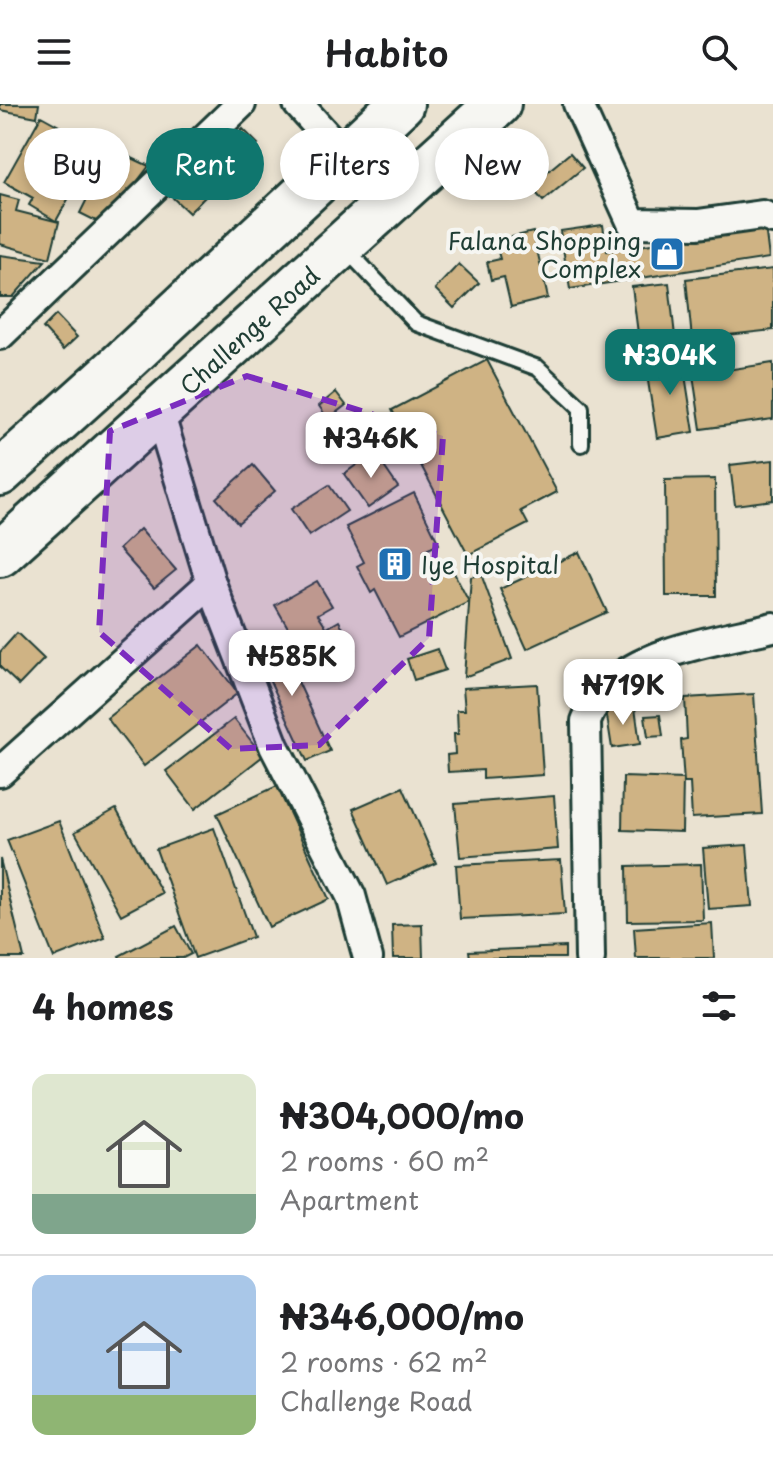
<!DOCTYPE html>
<meta charset="utf-8">
<style>
body{margin:0;font-family:"Playpen Sans",sans-serif;background:#f2f2f2;color:#202124;height:100vh;display:flex;flex-direction:column;font-size:30px;white-space:nowrap}
*{box-sizing:border-box;margin:0}
p{font-size:26px;color:#757577}
.icon{flex:none;width:44px;height:44px;fill:none;stroke:currentColor;stroke-width:2;stroke-linecap:round;stroke-linejoin:round}
.map{position:relative;height:854px;overflow:hidden}
.side{display:flex;flex-direction:column;background:#fff;flex:1}
.side>*{flex:none}
.top-card{position:absolute;left:24px;top:24px;width:726px;height:72px;display:flex;gap:16px}
.price{position:absolute;translate:-50% -68px;padding:0 18px;border-radius:16px;background:#fff;color:#222;font-size:26px;line-height:52px;filter:drop-shadow(0 2px 4px #0008)}
.price::after{content:'';position:absolute;left:50%;top:48px;width:24px;height:18px;margin-left:-12px;background:inherit;clip-path:polygon(0 0,100% 0,50% 100%)}
.price.current{background:#0f766e;color:#fff}
ul{padding:0;list-style:none}
li{display:flex;align-items:center;gap:24px;height:200px;padding:0 32px}
li+li{border-top:2px solid #e0e0e0}
li span{display:grid;place-items:center;flex:none;width:224px;height:160px;border-radius:16px;color:#555}
li>.icon{margin-inline-start:auto}
span .icon{width:96px;height:96px;fill:#fffc;stroke-width:1}
li b{font-size:34px}
h2{display:flex;justify-content:space-between;align-items:center;height:96px;padding:0 32px;font-size:34px}
.tag{padding:0 28px;border-radius:36px;background:#fff;box-shadow:0 4px 12px #0003;font-size:28px;line-height:72px}
.tag.current{background:#0f766e;color:#fff}
header{display:flex;justify-content:space-between;align-items:center;height:104px;padding:0 32px;background:#fff;font-size:36px;font-weight:600}
.map>svg:first-child{display:block}
.building{fill:#cfb384;stroke:#1f3d34;stroke-width:2}
.lines{fill:none;stroke-linecap:round;stroke-linejoin:round}
.lane-casing{stroke:#1f3d34;stroke-width:20}
.street-casing{stroke:#1f3d34;stroke-width:34}
.primary-casing{stroke:#1f3d34;stroke-width:50}
.lane{stroke:#f6f6f2;stroke-width:14}
.street{stroke:#f6f6f2;stroke-width:28}
.primary{stroke:#f6f6f2;stroke-width:44}
.marked{fill:#7b2cbf;fill-opacity:0.2;stroke:#7b2cbf;stroke-width:6;stroke-dasharray:16 10;stroke-linejoin:round}
.labels{text-anchor:middle;dominant-baseline:central;stroke-width:8;stroke-linejoin:round;paint-order:stroke}
.poi-label{font-size:24px;fill:#1f3d34;stroke:#f6f6f2;text-anchor:end}
.street-label{font-size:24px;fill:#1f3d34;stroke:#f6f6f2}
</style>
<header><svg class="icon" aria-label="menu" viewBox="0 0 24 24"><path d="M4 6h16M4 12h16M4 18h16"/></svg>Habito<svg class="icon" aria-label="search" viewBox="0 0 24 24"><circle cx="10" cy="10" r="6"/><path d="M15 15l6 6"/></svg></header>
<div class="map">
<svg width="773" height="854" viewBox="0 0 773 854">
<rect width="100%" height="100%" fill="#eae2d1"/>
<filter id="ink" filterUnits="userSpaceOnUse"><feTurbulence type="fractalNoise" baseFrequency=".0125" numOctaves="2"/><feDisplacementMap in="SourceGraphic" scale="16" xChannelSelector="R" yChannelSelector="G"/><feConvolveMatrix kernelMatrix="1 2 1 2 8 2 1 2 1" color-interpolation-filters="sRGB"/></filter>
<g filter="url(#ink)">
<!-- building -->
<g class="building">
<path d="M 0,0 L 39,0 L 37,13 L 0,6 Z"/>
<path d="M 41,12 L 97,43 L 56,117 L 29,101 L 33,94 L 4,78 Z"/>
<path d="M 243,25 L 258,40 L 189,109 L 173,94 Z"/>
<path d="M 106,42 L 149,62 L 104,121 L 80,109 L 98,73 L 92,69 Z"/>
<path d="M 507,47 L 519,59 L 503,75 L 490,62 Z"/>
<path d="M 570,49 L 583,64 L 543,97 L 530,82 Z"/>
<path d="M 0,91 L 19,96 L 16,107 L 59,118 L 50,154 L 0,140 Z"/>
<path d="M 603,121 L 607,147 L 765,122 L 769,154 L 570,185 L 560,127 Z"/>
<path d="M 533,128 L 548,194 L 511,203 L 504,173 L 491,176 L 487,158 L 500,155 L 495,137 Z"/>
<path d="M 0,151 L 45,157 L 13,193 L 0,193 Z"/>
<path d="M 459,160 L 479,179 L 454,204 L 435,185 Z"/>
<path d="M 773,165 L 773,226 L 692,235 L 686,175 Z"/>
<path d="M 669,179 L 676,241 L 640,245 L 632,183 Z"/>
<path d="M 56,211 L 77,233 L 63,246 L 43,224 Z"/>
<path d="M 682,252 L 694,328 L 657,334 L 645,258 Z"/>
<path d="M 487,256 L 557,388 L 521,407 L 528,420 L 468,451 L 392,306 Z"/>
<path d="M 773,259 L 773,315 L 701,325 L 693,271 Z"/>
<path d="M 336,288 L 346,301 L 328,315 L 319,302 Z"/>
<path d="M 374,348 L 398,383 L 368,404 L 344,370 Z"/>
<path d="M 773,356 L 773,396 L 735,401 L 730,361 Z"/>
<path d="M 253,361 L 275,387 L 238,419 L 216,394 Z"/>
<path d="M 715,375 L 716,492 L 666,492 L 665,376 Z"/>
<path d="M 329,381 L 347,407 L 309,432 L 291,405 Z"/>
<path d="M 414,389 L 439,440 L 424,447 L 432,463 L 447,455 L 469,498 L 399,533 L 375,486 L 371,489 L 357,462 L 364,458 L 346,423 Z"/>
<path d="M 140,425 L 176,466 L 154,484 L 119,445 Z"/>
<path d="M 579,448 L 607,508 L 527,545 L 500,485 Z"/>
<path d="M 481,470 L 512,555 L 464,573 L 471,473 Z"/>
<path d="M 317,477 L 332,502 L 318,510 L 327,524 L 339,517 L 355,545 L 314,569 L 275,501 Z"/>
<path d="M 17,529 L 44,555 L 19,581 L 0,563 L 0,548 Z"/>
<path d="M 277,532 L 330,647 L 307,657 L 254,542 Z"/>
<path d="M 201,541 L 238,589 L 144,662 L 107,614 Z"/>
<path d="M 437,545 L 445,566 L 414,576 L 407,555 Z"/>
<path d="M 537,580 L 543,671 L 483,675 L 483,666 L 448,668 L 447,651 L 455,650 L 454,630 L 458,630 L 457,606 L 465,606 L 463,584 Z"/>
<path d="M 754,590 L 762,710 L 692,714 L 690,679 L 684,679 L 681,636 L 687,635 L 685,594 Z"/>
<path d="M 635,603 L 640,640 L 612,644 L 606,606 Z"/>
<path d="M 660,611 L 663,632 L 648,633 L 645,612 Z"/>
<path d="M 234,615 L 263,652 L 195,705 L 166,667 Z"/>
<path d="M 623,673 L 683,675 L 682,728 L 622,726 Z"/>
<path d="M 277,682 L 329,795 L 269,823 L 217,710 Z"/>
<path d="M 403,683 L 436,759 L 387,781 L 353,705 Z"/>
<path d="M 554,692 L 558,745 L 460,753 L 455,700 Z"/>
<path d="M 116,705 L 162,789 L 121,811 L 75,728 Z"/>
<path d="M 59,717 L 105,834 L 54,854 L 7,736 Z"/>
<path d="M 214,724 L 253,833 L 195,854 L 156,745 Z"/>
<path d="M 747,741 L 752,802 L 708,805 L 703,744 Z"/>
<path d="M 0,755 L 24,854 L 0,854 Z"/>
<path d="M 561,756 L 565,810 L 460,815 L 456,761 Z"/>
<path d="M 701,760 L 703,816 L 628,817 L 627,762 Z"/>
<path d="M 712,819 L 714,854 L 636,854 L 634,824 Z"/>
<path d="M 422,820 L 423,854 L 393,854 L 392,821 Z"/>
<path d="M 176,822 L 191,850 L 183,854 L 120,854 L 119,852 Z"/>
<path d="M 565,843 L 565,854 L 470,854 L 469,847 Z"/>
</g>
<g class="lines">
<defs>
<path id="lane" d="M 345,144 L 416,219 L 538,264 L 581,304 L 581,340"/>
<g id="street">
<path d="M 298,0 L 345,52"/>
<path d="M 578,0 L 632,119 L 698,120 L 762,111 L 773,115"/>
<path d="M 0,231 L 241,0"/>
<path d="M 159,308 L 211,479 L 274,642 L 351,792 L 368,854"/>
<path d="M 0,668 L 211,479"/>
<path d="M 590,854 L 586,617 C 591,607 596,592 605,585 C 649,544 717,537 773,523"/>
</g>
<g id="primary">
<path d="M 0,369 L 118,263 L 401,0"/>
<path d="M 0,450 L 498,0"/>
</g>
</defs>
<!-- lane casing -->
<use href="#lane" class="lane-casing"/>
<!-- street casing -->
<use href="#street" class="street-casing"/>
<!-- primary casing -->
<use href="#primary" class="primary-casing"/>
<!-- lane -->
<use href="#lane" class="lane"/>
<!-- street -->
<use href="#street" class="street"/>
<!-- primary -->
<use href="#primary" class="primary"/>
</g>
</g>
<!-- marked area -->
<path class="marked" d="M 247,272 L 443,332 L 429,534 L 319,641 L 231,645 L 99,528 L 110,327 Z"/>
<!-- icons -->
<defs>
<symbol id="shop-square" viewBox="-11 -11 22 22"><rect x="-9" y="-9" width="18" height="18" rx="4" fill="#1f6fb2" stroke="#f6f6f2"/><path d="M-5-2.5h2.3a2.7 3.5 0 0 1 5.4 0H5L5.5 6h-11ZM-1.5-2.5h3a1.5 2.3 0 0 0-3 0Z" fill="#fff"/></symbol>
<symbol id="building-square" viewBox="-11 -11 22 22"><rect x="-9" y="-9" width="18" height="18" rx="4" fill="#1f6fb2" stroke="#f6f6f2"/><path d="M-4-6H4V6H1V3H-1V6H-4ZM-2.5-4.3h1.7v1.8h-1.7ZM.8-4.3h1.7v1.8H.8ZM-2.5-1h1.7V.8h-1.7ZM.8-1h1.7V.8H.8Z" fill="#fff"/></symbol>
</defs>
<g fill-rule="evenodd">
<use href="#shop-square" x="647" y="130" width="40" height="40"/>
<use href="#building-square" x="375" y="440" width="40" height="40"/>
</g>
<g class="labels">
<!-- poi labels -->
<g class="poi-label">
<text x="641" y="136">Falana Shopping<tspan x="641" dy="28">Complex</tspan></text>
<text x="421" y="460" text-anchor="start">Iye Hospital</text>
</g>
<!-- street labels -->
<g class="street-label">
<text transform="translate(249 226) rotate(-42)">Challenge Road</text>
</g>
</g>
</svg>
<b class="price current" style="left:670px;top:293px">₦304K</b>
<b class="price" style="left:371px;top:376px">₦346K</b>
<b class="price" style="left:292px;top:594px">₦585K</b>
<b class="price" style="left:623px;top:623px">₦719K</b>
<div class="top-card">
<a class="tag">Buy</a>
<a class="tag current">Rent</a>
<a class="tag">Filters</a>
<a class="tag">New</a>
</div>
</div>
<section class="side">
<h2>4 homes<svg class="icon" aria-label="filters" viewBox="0 0 24 24"><path d="M4 7h16M4 17h16"/><circle cx="9" cy="7" r="2"/><circle cx="15" cy="17" r="2"/></svg></h2>
<ul>
<li><span style="background:linear-gradient(#dfe7d0 75%,#7fa58c 0)"><svg class="icon" aria-label="home" viewBox="0 0 24 24"><path d="M3 11l9-7 9 7M6 9v11h12V9"/></svg></span><div><b>₦304,000/mo</b><p>2 rooms · 60 m²</p><p>Apartment</p></div></li>
<li><span style="background:linear-gradient(#a9c7e8 75%,#8fb573 0)"><svg class="icon" aria-label="home" viewBox="0 0 24 24"><path d="M3 11l9-7 9 7M6 9v11h12V9"/></svg></span><div><b>₦346,000/mo</b><p>2 rooms · 62 m²</p><p>Challenge Road</p></div></li>
</ul>
</section>
